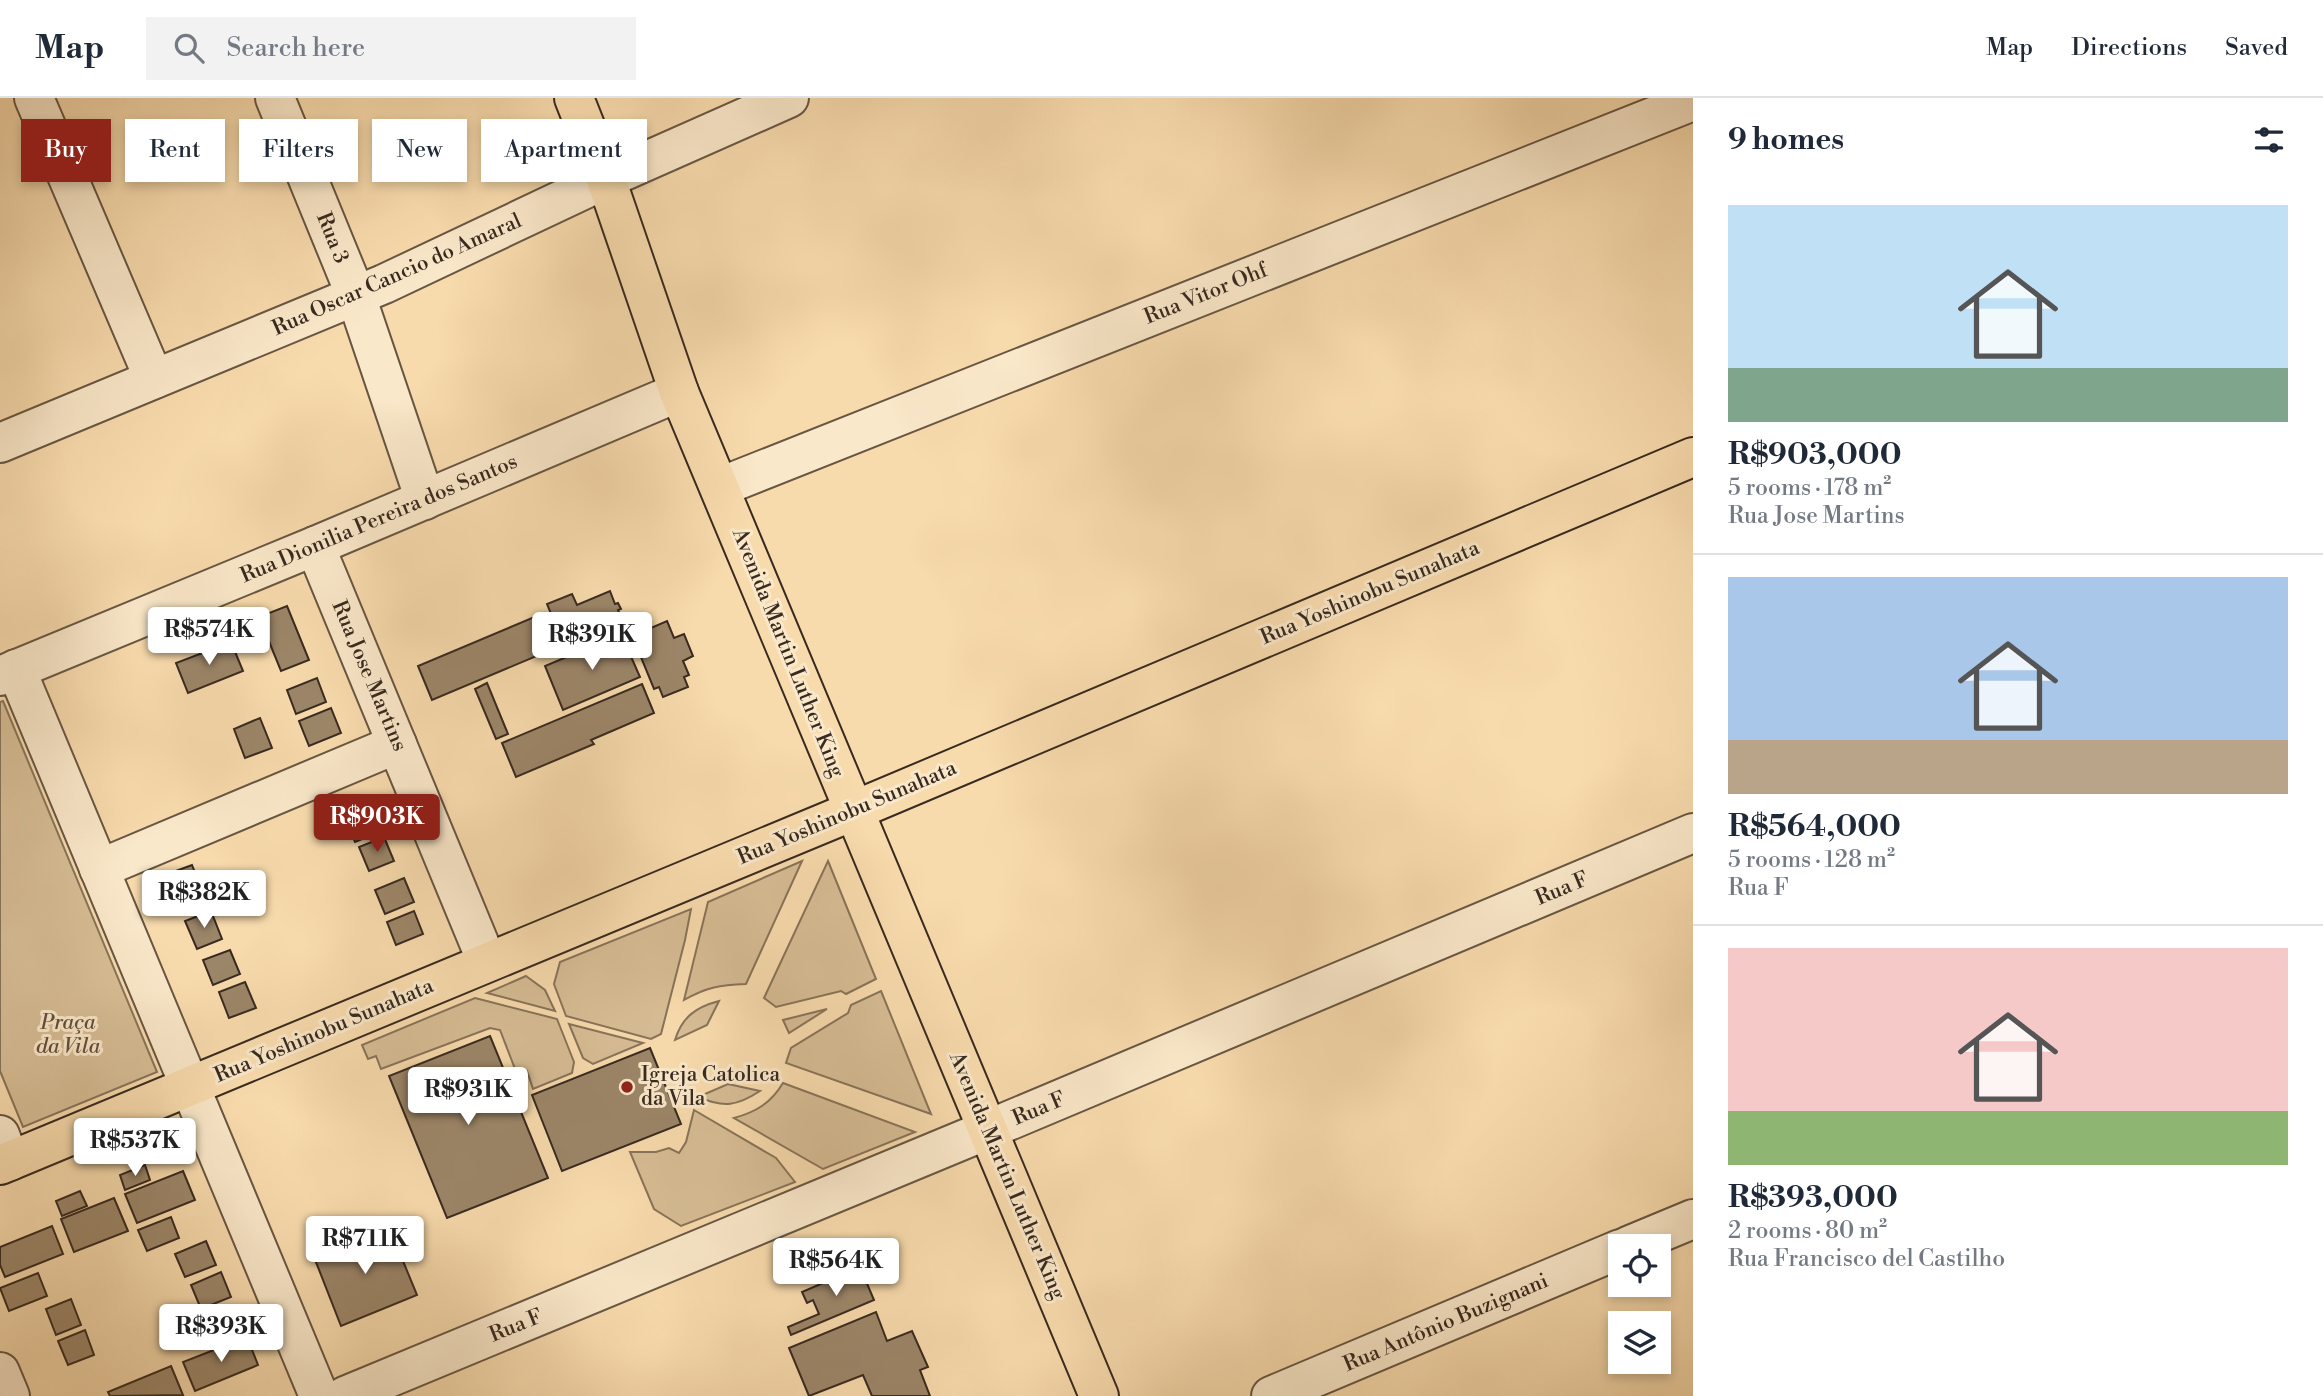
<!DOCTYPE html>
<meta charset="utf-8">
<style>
body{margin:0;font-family:"Libre Bodoni",serif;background:#f2f2f3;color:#1f2937;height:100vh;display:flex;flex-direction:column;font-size:26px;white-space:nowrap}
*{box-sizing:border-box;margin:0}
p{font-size:23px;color:#747a83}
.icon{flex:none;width:38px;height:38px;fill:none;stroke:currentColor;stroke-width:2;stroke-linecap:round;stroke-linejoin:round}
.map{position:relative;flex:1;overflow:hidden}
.panel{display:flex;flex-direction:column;background:#fff;width:630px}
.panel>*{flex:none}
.hud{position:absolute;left:21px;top:21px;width:665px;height:63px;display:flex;gap:14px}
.tools{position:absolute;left:1608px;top:1136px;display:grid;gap:14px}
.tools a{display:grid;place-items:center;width:63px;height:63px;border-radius:0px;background:#fff;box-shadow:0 4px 10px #0003;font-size:35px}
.price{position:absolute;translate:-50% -60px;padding:0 16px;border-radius:7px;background:#fff;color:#222;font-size:23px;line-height:46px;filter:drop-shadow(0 2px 4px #0008)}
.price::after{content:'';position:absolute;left:50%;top:42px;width:21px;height:16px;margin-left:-10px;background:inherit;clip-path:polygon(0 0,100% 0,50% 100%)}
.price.active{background:#8f2418;color:#fff}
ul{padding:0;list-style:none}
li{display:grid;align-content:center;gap:14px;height:371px;padding:0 35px}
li+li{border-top:2px solid #e0e1e3}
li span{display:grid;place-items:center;height:217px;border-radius:0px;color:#555}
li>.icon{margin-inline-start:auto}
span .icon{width:126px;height:126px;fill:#fffc;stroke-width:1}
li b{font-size:30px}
h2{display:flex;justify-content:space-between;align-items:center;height:84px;padding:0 35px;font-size:30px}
.chip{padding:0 24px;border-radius:0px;background:#fff;box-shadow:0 4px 10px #0003;font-size:24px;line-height:63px}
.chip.active{background:#8f2418;color:#fff}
header{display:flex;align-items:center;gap:42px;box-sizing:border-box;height:98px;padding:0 35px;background:#fff;border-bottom:2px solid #e0e1e3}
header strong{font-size:33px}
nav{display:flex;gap:38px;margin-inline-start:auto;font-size:24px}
.search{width:490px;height:63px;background:#f2f2f3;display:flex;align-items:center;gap:18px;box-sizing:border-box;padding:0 24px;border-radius:0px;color:#747a83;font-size:26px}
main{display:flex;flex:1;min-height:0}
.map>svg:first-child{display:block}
.green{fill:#d7bd95;stroke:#88745a;stroke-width:2}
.building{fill:#9c8669;stroke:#382a20;stroke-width:2}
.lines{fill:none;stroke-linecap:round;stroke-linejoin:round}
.minor-casing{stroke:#685643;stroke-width:42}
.major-casing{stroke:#382a20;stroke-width:42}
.minor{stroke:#fae8ca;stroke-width:38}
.major{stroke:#f8dbad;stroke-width:38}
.poi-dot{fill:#8f2418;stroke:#fae8ca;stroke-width:2.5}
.labels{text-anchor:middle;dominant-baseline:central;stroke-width:6;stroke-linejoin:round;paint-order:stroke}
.street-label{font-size:21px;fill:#382a20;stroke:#fae8ca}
.park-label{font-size:21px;font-style:italic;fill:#604f3d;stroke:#fae8ca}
.poi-label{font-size:21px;fill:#382a20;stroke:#fae8ca;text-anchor:start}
</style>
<header>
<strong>Map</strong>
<div class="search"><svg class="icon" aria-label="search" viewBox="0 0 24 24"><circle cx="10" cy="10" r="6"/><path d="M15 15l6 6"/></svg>Search here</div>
<nav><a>Map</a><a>Directions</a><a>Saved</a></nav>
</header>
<main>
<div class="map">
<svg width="1693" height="1298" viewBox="0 0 1693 1298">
<rect width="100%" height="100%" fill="#f8dbad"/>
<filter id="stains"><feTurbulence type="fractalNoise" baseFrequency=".00286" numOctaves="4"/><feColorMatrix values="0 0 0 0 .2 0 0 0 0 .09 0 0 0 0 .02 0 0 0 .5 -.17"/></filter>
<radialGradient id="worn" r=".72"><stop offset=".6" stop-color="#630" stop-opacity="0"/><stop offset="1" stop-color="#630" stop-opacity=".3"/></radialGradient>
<!-- green -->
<g class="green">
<path d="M 3,603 L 157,974 L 23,1029 L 0,973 L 0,604 Z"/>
<path d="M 802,763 L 746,886 C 720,887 707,889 684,902 L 708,804 Z"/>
<path d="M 828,763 L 876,881 L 846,896 L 841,893 L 776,909 L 764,900 Z"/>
<path d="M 691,811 L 685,842 L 661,936 L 651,941 L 566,918 L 554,886 L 560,864 Z"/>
<path d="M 526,878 L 545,892 L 555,913 L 487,895 Z"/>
<path d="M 881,893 L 931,1016 L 786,965 L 791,950 L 848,915 L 851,907 Z"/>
<path d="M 475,900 L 557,921 L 574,964 L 572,975 L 533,991 L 527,973 L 517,976 L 500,932 L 490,930 L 381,971 L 376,958 L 368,961 L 362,947 Z"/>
<path d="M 719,903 L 707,927 L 675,942 C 682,919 696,909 719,903 Z"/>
<path d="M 827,911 L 789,935 L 783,922 Z"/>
<path d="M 569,926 L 643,945 L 593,966 L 583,960 Z"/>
<path d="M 783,985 L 915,1034 L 823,1071 L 734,1020 C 756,1014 771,1005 783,985 Z"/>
<path d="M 728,986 L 760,993 C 737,1008 724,1010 698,999 Z"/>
<path d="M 694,1012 L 776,1060 L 795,1084 L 681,1128 L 654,1111 L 630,1054 L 656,1054 L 669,1050 L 679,1055 L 686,1044 Z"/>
</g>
<!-- building -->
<g class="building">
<path d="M 610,493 L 615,506 L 618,505 L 621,511 L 618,512 L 624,526 L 565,550 L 547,506 L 572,496 L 577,507 Z"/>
<path d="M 287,508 L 309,562 L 281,573 L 259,519 Z"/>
<path d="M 544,515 L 558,549 L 432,602 L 418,568 Z"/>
<path d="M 667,523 L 674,540 L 684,536 L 693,558 L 683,563 L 689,577 L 684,579 L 688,589 L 663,599 L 659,589 L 654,591 L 636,547 L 641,545 L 637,536 Z"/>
<path d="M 621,536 L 640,579 L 563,612 L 545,568 Z"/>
<path d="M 231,544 L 243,573 L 188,595 L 176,565 Z"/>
<path d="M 317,580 L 326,604 L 296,616 L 287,592 Z"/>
<path d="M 487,585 L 508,636 L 496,641 L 475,591 Z"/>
<path d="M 642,586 L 654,615 L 591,642 L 594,646 L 516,679 L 502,645 Z"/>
<path d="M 331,610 L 341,635 L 309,648 L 299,623 Z"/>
<path d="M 260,620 L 272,650 L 245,660 L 234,631 Z"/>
<path d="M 370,710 L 380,734 L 355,744 L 345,720 Z"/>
<path d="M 384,739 L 394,763 L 369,773 L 359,749 Z"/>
<path d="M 192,767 L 207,805 L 185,813 L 170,775 Z"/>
<path d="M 404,780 L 414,804 L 385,816 L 375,792 Z"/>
<path d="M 211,813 L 222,841 L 197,851 L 185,823 Z"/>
<path d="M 414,813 L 423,836 L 396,847 L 387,824 Z"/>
<path d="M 230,852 L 240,876 L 213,887 L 203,862 Z"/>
<path d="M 245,884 L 256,910 L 229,920 L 219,894 Z"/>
<path d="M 490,938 L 548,1080 L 447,1120 L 389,978 Z"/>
<path d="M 650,950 L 681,1026 L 562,1073 L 532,997 Z"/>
<path d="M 145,1067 L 150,1082 L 125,1092 L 120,1077 Z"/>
<path d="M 183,1073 L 195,1102 L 137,1125 L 125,1096 Z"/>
<path d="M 80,1093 L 87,1108 L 62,1118 L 56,1103 Z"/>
<path d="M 114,1100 L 128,1133 L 74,1154 L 61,1121 Z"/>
<path d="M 171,1119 L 179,1140 L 147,1153 L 138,1132 Z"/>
<path d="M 52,1128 L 63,1156 L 5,1179 L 0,1167 L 0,1149 Z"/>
<path d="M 389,1129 L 417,1197 L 341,1228 L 314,1159 Z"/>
<path d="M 206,1143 L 216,1167 L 185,1179 L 175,1156 Z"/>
<path d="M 860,1169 L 874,1202 L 791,1237 L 788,1229 L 819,1216 L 813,1202 L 807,1205 L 802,1194 Z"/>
<path d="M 221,1174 L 231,1199 L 201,1211 L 191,1187 Z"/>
<path d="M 38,1175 L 47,1198 L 9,1213 L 0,1190 Z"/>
<path d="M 71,1201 L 81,1227 L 56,1237 L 46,1211 Z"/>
<path d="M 876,1214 L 887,1243 L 912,1233 L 928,1269 L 920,1272 L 930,1298 L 872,1298 L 863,1277 L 809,1298 L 789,1250 Z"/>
<path d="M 85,1232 L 94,1257 L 68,1267 L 58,1243 Z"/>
<path d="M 247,1239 L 258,1267 L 195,1293 L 183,1264 Z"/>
<path d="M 171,1268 L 183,1297 L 110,1298 L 108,1294 Z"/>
</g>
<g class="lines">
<defs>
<g id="minor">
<path d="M 34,0 L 154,281"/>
<path d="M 275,0 L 356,198 L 425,402"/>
<path d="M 0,345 L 384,186 L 606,81 L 789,0"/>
<path d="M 720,389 L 1693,3"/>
<path d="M 315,448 L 487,864"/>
<path d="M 16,571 L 319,1298"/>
<path d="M 0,578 L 315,448 L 679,294"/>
<path d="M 99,771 L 397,646"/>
<path d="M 0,1037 L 10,1063"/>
<path d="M 1628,1148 L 1693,1121"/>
<path d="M 0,1274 L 10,1298"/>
<path d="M 345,1298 L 987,1032 L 1693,735"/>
<path d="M 1271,1298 L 1620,1151"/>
</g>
<g id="major">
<path d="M 574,0 L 606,81 L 679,294 L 1099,1298"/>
<path d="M 0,1067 L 853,713 L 1693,359"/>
</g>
</defs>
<!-- minor casing -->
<use href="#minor" class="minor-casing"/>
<!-- major casing -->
<use href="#major" class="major-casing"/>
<!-- minor -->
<use href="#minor" class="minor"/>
<!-- major -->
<use href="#major" class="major"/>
</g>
<!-- markers -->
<circle class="poi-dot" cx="627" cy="989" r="7"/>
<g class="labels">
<!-- street labels -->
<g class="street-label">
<text transform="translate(332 140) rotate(68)">Rua 3</text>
<text transform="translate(397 177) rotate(-24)">Rua Oscar Cancio do Amaral</text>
<text transform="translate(1206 196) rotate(-22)">Rua Vitor Ohf</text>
<text transform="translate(379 421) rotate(-23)">Rua Dionilia Pereira dos Santos</text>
<text transform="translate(1370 495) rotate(-23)">Rua Yoshinobu Sunahata</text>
<text transform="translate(788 555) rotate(68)">Avenida Martin Luther King</text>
<text transform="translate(369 578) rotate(67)">Rua Jose Martins</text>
<text transform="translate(847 715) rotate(-23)">Rua Yoshinobu Sunahata</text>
<text transform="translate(1562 791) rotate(-23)">Rua F</text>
<text transform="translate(324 933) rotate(-23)">Rua Yoshinobu Sunahata</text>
<text transform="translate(1039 1011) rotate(-23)">Rua F</text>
<text transform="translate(1007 1078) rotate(67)">Avenida Martin Luther King</text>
<text transform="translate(1446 1225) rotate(-23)">Rua Antônio Buzignani</text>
<text transform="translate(516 1228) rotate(-22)">Rua F</text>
</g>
<!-- park labels -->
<g class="park-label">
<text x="68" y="925">Praça<tspan x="68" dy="24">da Vila</tspan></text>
</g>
<!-- poi labels -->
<g class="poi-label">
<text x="641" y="977">Igreja Catolica<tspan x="641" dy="24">da Vila</tspan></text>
</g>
</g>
<rect width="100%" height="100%" filter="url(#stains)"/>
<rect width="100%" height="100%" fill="url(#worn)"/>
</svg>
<div class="tools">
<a><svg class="icon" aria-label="locate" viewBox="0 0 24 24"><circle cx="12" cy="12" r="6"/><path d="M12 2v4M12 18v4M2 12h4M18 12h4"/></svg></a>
<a><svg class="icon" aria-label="layers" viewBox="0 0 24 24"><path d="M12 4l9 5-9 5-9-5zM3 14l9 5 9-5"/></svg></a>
</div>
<b class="price" style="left:209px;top:569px">R$574K</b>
<b class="price" style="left:592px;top:574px">R$391K</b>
<b class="price active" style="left:377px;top:756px">R$903K</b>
<b class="price" style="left:204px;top:832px">R$382K</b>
<b class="price" style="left:468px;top:1029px">R$931K</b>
<b class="price" style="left:135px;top:1080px">R$537K</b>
<b class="price" style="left:365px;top:1178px">R$711K</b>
<b class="price" style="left:836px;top:1200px">R$564K</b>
<b class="price" style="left:221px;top:1266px">R$393K</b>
<div class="hud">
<a class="chip active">Buy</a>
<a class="chip">Rent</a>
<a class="chip">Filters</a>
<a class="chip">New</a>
<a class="chip">Apartment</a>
</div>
</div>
<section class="panel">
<h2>9 homes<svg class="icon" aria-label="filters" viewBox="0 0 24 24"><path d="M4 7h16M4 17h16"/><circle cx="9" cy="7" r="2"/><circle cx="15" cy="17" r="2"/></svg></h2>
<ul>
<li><span style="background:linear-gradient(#bfe0f5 75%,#7fa58c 0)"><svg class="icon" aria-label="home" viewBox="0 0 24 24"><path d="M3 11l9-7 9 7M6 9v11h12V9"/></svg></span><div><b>R$903,000</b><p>5 rooms · 178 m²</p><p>Rua Jose Martins</p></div></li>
<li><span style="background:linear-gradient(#a9c7e8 75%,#b9a48a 0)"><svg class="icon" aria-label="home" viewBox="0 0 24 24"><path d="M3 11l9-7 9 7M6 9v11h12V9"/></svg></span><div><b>R$564,000</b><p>5 rooms · 128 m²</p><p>Rua F</p></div></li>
<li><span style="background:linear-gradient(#f6c9c9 75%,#8fb573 0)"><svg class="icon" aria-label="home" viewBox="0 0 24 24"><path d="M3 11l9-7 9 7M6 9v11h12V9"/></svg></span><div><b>R$393,000</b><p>2 rooms · 80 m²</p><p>Rua Francisco del Castilho</p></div></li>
</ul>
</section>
</main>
